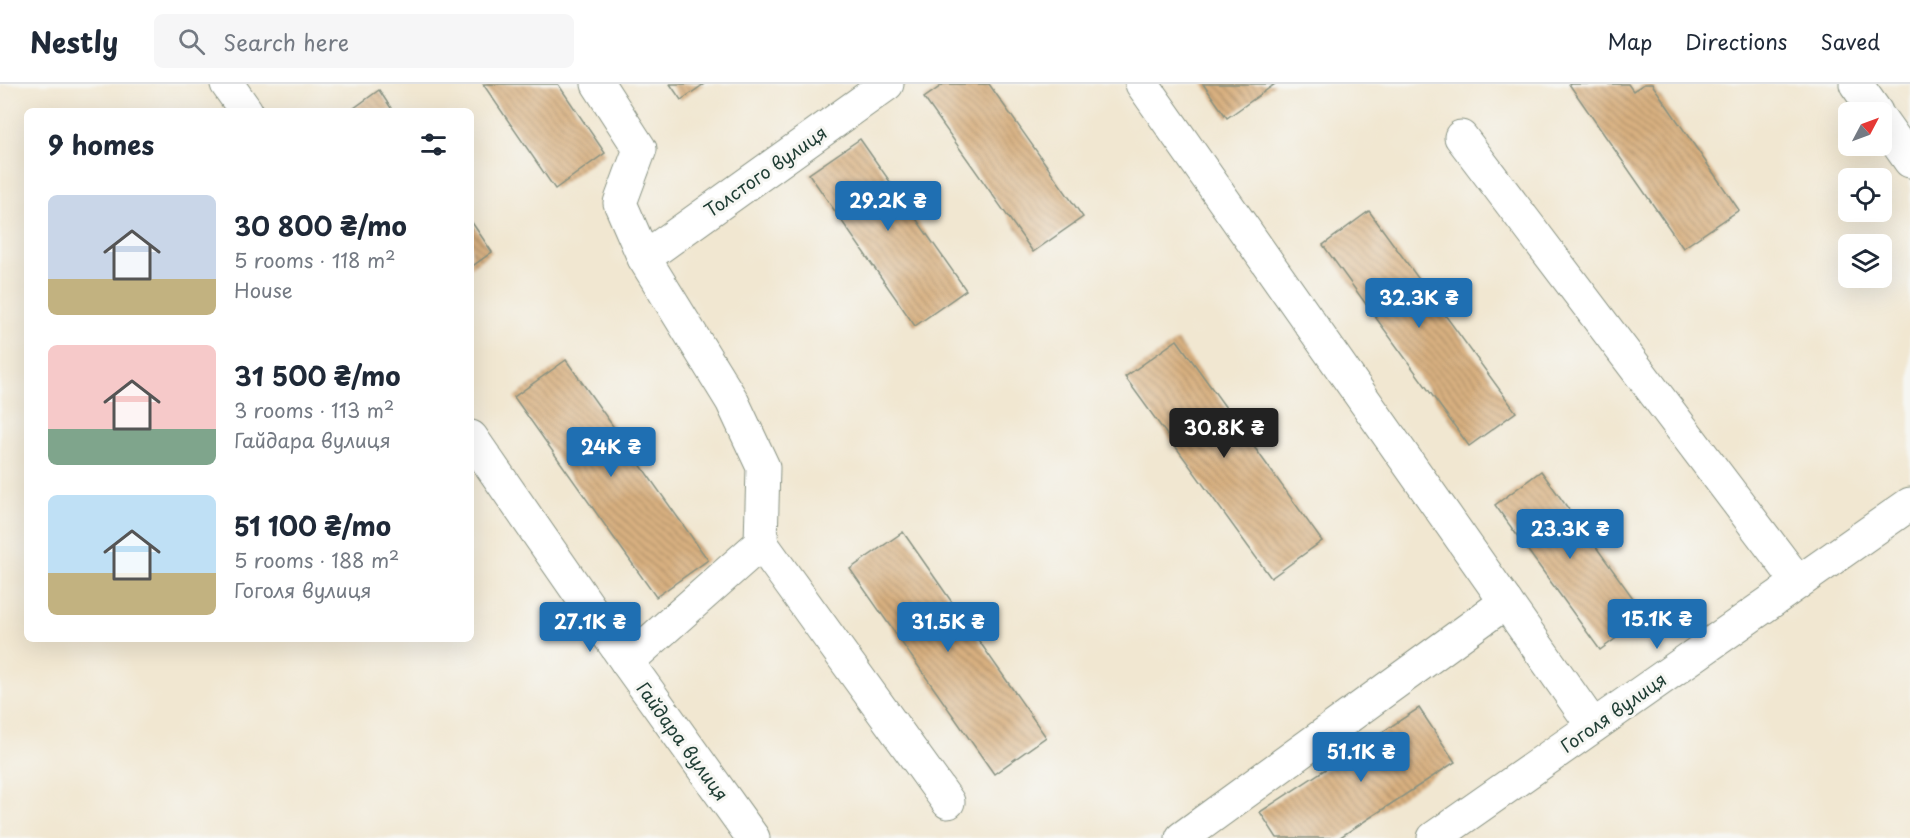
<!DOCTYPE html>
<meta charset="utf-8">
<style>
body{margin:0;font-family:"Playpen Sans",sans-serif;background:#f6f6f7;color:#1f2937;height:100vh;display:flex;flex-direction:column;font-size:22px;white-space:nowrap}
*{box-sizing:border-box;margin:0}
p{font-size:20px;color:#747a83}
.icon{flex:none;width:33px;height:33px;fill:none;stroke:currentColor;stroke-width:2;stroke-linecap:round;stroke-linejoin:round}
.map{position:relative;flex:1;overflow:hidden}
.drawer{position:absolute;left:24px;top:24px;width:450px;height:534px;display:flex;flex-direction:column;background:#fff;border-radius:9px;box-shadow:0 6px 24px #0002}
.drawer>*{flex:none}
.needle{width:39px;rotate:49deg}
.buttons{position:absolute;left:1838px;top:18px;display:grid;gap:12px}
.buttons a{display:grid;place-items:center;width:54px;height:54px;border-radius:9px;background:#fff;box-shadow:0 6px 24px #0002;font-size:30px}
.price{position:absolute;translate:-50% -51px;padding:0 14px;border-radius:6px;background:#1f6fb2;color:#fff;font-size:20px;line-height:39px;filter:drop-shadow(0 2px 3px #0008)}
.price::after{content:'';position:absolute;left:50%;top:36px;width:18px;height:14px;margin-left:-9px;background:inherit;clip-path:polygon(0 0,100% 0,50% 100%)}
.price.on{background:#222;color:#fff}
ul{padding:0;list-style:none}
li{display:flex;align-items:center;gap:18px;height:150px;padding:0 24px}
li span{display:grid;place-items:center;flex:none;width:168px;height:120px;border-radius:9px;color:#555}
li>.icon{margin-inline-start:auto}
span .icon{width:72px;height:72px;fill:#fffc;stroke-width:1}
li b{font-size:26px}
h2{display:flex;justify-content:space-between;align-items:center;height:72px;padding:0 24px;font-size:26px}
header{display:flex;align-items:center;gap:36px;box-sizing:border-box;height:84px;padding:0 30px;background:#fff;border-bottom:2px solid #e0e1e3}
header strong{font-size:28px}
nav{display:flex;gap:33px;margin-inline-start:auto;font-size:21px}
.search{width:420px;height:54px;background:#f6f6f7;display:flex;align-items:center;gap:15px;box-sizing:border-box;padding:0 21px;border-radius:9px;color:#747a83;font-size:22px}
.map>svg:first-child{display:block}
.building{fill:url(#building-back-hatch)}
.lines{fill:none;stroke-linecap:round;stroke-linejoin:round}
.minor-casing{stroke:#889282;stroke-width:35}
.minor{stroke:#fff;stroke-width:33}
.labels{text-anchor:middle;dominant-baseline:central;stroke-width:6;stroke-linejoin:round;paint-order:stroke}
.street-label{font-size:18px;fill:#1f3d34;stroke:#f6f6f2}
</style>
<header>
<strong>Nestly</strong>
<div class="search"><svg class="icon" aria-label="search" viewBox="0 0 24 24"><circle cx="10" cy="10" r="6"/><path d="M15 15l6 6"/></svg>Search here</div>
<nav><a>Map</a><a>Directions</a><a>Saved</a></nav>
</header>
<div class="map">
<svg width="1910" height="754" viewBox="0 0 1910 754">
<defs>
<pattern id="building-back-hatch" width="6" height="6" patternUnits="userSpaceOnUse" patternTransform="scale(1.5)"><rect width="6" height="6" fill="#d8b080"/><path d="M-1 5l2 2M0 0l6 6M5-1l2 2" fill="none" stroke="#af906a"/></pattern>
</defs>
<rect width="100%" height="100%" fill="#f6f6f2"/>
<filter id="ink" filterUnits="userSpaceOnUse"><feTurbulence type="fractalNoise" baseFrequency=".0167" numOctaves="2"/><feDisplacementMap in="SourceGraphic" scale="12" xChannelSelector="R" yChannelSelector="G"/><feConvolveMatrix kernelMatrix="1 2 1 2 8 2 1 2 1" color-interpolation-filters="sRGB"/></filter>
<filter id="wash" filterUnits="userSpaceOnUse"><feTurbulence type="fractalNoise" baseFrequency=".008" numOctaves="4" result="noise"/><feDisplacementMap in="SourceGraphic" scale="24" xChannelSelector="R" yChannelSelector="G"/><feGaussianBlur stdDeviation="1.35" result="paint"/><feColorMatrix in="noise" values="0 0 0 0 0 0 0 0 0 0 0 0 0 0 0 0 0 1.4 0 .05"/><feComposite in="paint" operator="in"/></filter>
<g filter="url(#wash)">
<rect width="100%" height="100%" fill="#f1e7d1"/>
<g id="blocks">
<!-- building -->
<g class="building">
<path d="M 483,0 L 558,0 L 605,69 L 555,105 Z"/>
<path d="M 670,0 L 704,0 L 681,16 Z"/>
<path d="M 944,0 L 989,0 L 1083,133 L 1033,168 L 924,14 Z"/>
<path d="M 1203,0 L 1275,0 L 1227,34 Z"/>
<path d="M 1569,0 L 1628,0 L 1633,7 L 1644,0 L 1652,0 L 1739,126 L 1683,164 Z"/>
<path d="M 379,6 L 393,27 L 350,27 Z"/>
<path d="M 860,55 L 966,206 L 915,242 L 809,90 Z"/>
<path d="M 1369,127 L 1516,328 L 1469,362 L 1323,161 Z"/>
<path d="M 471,137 L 492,168 L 471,183 Z"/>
<path d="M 1177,256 L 1322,457 L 1271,494 L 1125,293 Z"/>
<path d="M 566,276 L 708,476 L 656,513 L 514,313 Z"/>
<path d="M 1541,387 L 1646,532 L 1600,566 L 1495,421 Z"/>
<path d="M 903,448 L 1046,653 L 994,690 L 850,485 Z"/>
<path d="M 1419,624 L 1455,678 L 1339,754 L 1277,754 L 1260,728 Z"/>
</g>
</g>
</g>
<g filter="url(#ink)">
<use href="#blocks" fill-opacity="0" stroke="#889282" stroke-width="1.5"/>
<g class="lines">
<defs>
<g id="minor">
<path d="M 227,0 L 246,27"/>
<path d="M 598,0 L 640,65 L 620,119 L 644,174 L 732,317 L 763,383 L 761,459 L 627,578"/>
<path d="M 1142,0 L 1593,642"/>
<path d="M 1856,0 L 1876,28"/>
<path d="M 1881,36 L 1910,77"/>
<path d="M 1461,53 L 1798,498"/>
<path d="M 644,174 L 887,0"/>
<path d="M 471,353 L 627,578 L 753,754"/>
<path d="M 761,459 L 948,718"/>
<path d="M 1182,754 L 1506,518"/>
<path d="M 1434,754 L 1910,420"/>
</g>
</defs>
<!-- minor casing -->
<use href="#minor" class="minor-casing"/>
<!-- minor -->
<use href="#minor" class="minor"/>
</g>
</g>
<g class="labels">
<!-- street labels -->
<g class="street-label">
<text transform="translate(765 87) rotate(-35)">Толстого вулиця</text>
<text transform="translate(1613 628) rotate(-35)">Гоголя вулиця</text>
<text transform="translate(683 657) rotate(54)">Гайдара вулиця</text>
</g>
</g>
</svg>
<div class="buttons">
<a><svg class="needle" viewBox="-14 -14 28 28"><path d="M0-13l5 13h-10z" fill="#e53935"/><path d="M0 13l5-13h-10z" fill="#747a83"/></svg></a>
<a><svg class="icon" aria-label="locate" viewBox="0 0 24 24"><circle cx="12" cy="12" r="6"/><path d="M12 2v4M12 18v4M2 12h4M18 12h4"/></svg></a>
<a><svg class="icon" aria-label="layers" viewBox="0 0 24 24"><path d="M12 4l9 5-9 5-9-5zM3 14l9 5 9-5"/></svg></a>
</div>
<b class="price" style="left:888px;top:148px">29.2K ₴</b>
<b class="price" style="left:1419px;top:245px">32.3K ₴</b>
<b class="price on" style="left:1224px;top:375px">30.8K ₴</b>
<b class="price" style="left:611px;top:394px">24K ₴</b>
<b class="price" style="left:1570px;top:476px">23.3K ₴</b>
<b class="price" style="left:1657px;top:566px">15.1K ₴</b>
<b class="price" style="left:590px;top:569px">27.1K ₴</b>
<b class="price" style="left:948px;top:569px">31.5K ₴</b>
<b class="price" style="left:1361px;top:699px">51.1K ₴</b>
<section class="drawer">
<h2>9 homes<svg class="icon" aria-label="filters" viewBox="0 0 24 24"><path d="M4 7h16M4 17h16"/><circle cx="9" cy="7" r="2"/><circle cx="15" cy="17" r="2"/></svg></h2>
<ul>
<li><span style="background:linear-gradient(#c9d6e8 70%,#c2b280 0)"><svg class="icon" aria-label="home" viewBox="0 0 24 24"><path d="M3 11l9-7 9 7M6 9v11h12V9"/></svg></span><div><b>30 800 ₴/mo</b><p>5 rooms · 118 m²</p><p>House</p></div></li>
<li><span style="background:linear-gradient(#f6c9c9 70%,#7fa58c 0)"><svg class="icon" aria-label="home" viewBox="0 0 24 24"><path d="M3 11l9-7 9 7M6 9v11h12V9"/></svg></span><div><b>31 500 ₴/mo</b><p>3 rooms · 113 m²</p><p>Гайдара вулиця</p></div></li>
<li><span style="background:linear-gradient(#bfe0f5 65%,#c2b280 0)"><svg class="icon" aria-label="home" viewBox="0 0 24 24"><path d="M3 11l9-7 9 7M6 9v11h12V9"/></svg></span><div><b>51 100 ₴/mo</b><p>5 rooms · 188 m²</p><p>Гоголя вулиця</p></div></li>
</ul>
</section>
</div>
